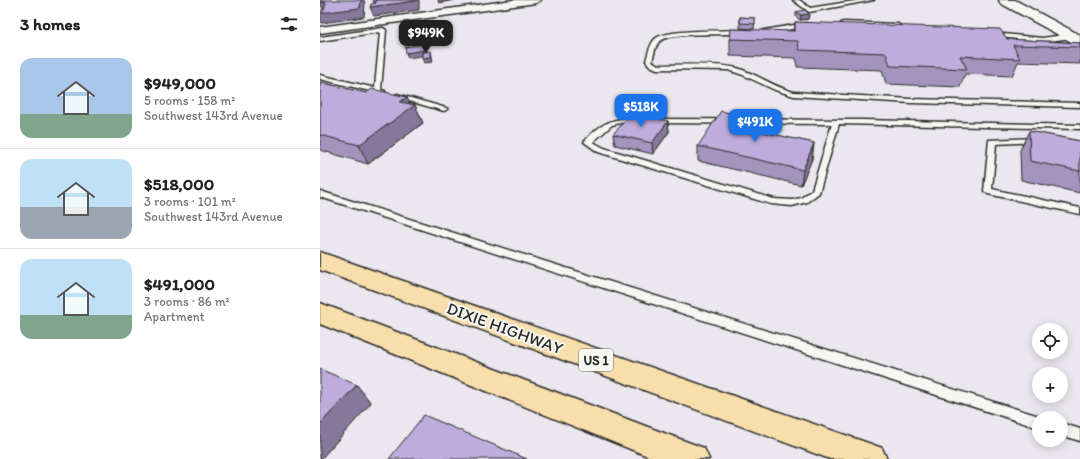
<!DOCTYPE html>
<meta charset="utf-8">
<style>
body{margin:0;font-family:Itim,sans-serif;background:#f6f6f6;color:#222;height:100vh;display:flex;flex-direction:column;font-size:15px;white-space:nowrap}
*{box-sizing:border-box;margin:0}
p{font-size:13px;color:#767676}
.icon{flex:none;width:22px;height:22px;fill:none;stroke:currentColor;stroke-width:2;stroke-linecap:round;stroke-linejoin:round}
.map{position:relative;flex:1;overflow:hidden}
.details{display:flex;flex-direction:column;background:#fff;width:320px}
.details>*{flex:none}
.fabs{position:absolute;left:712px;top:323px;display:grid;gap:8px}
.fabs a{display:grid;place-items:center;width:36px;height:36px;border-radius:50%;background:#fff;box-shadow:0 2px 10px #0003;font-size:20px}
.price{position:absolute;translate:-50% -34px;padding:0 9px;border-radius:8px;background:#1a73e8;color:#fff;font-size:13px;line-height:26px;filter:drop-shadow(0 1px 2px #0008)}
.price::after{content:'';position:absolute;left:50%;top:24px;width:12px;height:9px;margin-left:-6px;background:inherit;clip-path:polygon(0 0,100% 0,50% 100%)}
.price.active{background:#222;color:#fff}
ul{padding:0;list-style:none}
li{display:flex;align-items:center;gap:12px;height:100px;padding:0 20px}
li+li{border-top:1px solid #e0e0e0}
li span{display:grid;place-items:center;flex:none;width:112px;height:80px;border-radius:12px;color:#555}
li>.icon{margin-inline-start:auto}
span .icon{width:48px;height:48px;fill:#fffc;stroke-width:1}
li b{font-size:17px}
h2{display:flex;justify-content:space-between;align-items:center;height:48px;padding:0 20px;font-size:17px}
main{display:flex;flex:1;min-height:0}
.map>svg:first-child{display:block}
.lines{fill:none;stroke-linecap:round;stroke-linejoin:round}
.lane-casing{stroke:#2b2b2b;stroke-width:3}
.street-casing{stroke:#2b2b2b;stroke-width:3}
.secondary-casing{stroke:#2b2b2b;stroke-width:3}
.highway-casing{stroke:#2b2b2b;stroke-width:3}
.lane{fill:#f6f6f2;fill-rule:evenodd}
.street{fill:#f6f6f2;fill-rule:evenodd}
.secondary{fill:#f6f6f2;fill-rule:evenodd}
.highway{fill:#f8deab;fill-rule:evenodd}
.wall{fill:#a394bd;stroke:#2b2b2b}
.shaded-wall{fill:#85789a;stroke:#2b2b2b}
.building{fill:#beacdc;stroke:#2b2b2b}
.labels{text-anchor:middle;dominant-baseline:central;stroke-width:4;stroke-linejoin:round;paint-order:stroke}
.shield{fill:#f6f6f2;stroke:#686867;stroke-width:1}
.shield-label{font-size:13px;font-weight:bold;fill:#2b2b2b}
.near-street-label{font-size:17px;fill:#2b2b2b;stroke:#f6f6f2}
</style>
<main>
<section class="details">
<h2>3 homes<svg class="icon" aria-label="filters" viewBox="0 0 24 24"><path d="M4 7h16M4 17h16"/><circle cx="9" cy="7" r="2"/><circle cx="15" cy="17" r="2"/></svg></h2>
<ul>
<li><span style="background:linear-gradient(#a9c7e8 70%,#7fa58c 0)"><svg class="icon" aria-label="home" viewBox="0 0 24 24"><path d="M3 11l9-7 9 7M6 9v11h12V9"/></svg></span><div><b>$949,000</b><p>5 rooms · 158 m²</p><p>Southwest 143rd Avenue</p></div></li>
<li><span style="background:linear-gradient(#bfe0f5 60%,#9aa5b1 0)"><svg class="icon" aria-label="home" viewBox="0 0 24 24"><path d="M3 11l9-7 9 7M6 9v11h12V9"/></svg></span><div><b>$518,000</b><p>3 rooms · 101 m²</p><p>Southwest 143rd Avenue</p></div></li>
<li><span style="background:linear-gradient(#bfe0f5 70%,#7fa58c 0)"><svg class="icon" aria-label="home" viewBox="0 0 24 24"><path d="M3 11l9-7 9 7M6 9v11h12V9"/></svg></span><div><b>$491,000</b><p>3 rooms · 86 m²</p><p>Apartment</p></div></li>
</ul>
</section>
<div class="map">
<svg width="760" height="459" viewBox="0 0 760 459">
<rect width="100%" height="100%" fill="#ebe7ee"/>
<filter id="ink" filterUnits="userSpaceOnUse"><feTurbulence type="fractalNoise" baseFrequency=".025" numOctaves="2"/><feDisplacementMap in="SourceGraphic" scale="8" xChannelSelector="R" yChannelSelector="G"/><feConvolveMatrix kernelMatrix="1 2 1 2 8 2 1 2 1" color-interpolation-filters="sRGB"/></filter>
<g filter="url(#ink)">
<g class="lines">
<defs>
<g id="lane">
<path d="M 473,0 L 479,0 L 490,8 L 541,0 L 554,0 L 489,12 Z"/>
<path d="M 523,22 L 578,24 L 581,26 L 578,28 L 521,25 L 521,23 Z"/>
<path d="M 486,23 L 488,24 L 488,26 L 444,34 L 441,32 L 444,30 Z"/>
<path d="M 63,28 L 66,30 L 61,90 L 65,91 L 65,93 L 58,93 L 0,79 L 0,75 L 55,88 L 60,32 L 0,41 L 0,37 Z"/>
<path d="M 423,30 L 425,31 L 425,33 C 407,36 352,31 340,41 C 335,45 334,55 332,61 L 338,65 C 361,65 396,63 417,68 C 437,74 454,87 474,92 L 591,99 L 760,103 L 760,107 L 591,103 L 474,96 L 455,90 L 423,75 L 408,70 L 337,69 L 330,66 L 326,61 C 328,54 330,43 336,38 C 349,29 405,31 423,30 Z"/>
<path d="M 674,33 L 722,38 L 751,34 L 754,36 L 751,38 L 722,42 L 672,36 L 671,35 Z"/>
<path d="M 77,94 L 126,108 L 128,109 L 124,111 L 75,97 L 74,96 Z"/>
<path d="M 317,118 L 320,118 L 320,122 L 300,123 L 292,125 L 273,142 L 284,148 L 454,199 L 472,200 L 481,198 L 492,190 L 512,124 L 335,123 L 331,121 L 335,119 L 543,120 L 760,125 L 760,129 L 519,124 L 499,193 L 487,202 L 472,206 L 451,204 L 278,152 L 264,142 C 280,123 293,118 317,118 Z"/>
<path d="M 716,138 L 719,138 L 719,142 L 676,144 L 672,189 L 760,208 L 760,214 L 668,194 L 664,191 L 669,140 Z"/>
<path d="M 0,191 L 719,416 L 723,418 L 719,418 L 719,428 L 0,197 Z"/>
<path d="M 741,423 L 760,429 L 760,441 L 741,435 Z"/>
</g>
<path id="street" d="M 193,0 L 221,0 L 216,3 L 0,33 L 0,27 Z"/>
<path id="secondary" d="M 679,0 L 695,0 L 760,35 L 760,45 L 755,44 L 680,3 Z"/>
<g id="highway">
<path d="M 0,252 L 551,444 L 562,448 L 567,459 L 510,459 L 0,270 Z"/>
<path d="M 0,303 L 373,444 L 384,448 L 389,459 L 335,459 L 0,324 Z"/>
</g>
</defs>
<!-- lane casing -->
<use href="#lane" class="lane-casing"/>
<!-- street casing -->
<use href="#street" class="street-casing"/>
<!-- secondary casing -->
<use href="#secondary" class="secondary-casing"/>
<!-- highway casing -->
<use href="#highway" class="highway-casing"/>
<!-- lane -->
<use href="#lane" class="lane"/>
<!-- street -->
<use href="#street" class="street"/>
<!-- secondary -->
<use href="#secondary" class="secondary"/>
<!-- highway -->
<use href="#highway" class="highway"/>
</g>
<!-- wall -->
<g class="wall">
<path d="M 476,12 L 489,14 L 488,19 L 480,20 L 476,17 Z"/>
<path d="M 420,17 L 435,18 L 434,29 L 420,28 Z"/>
<path d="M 475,22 L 687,39 L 760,43 L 760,64 L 698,62 L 692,76 L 645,74 L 640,87 L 566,84 L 562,70 L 477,67 L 476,58 L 410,56 L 410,39 L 474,31 Z"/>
<path d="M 0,82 L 95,105 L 103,123 L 48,164 L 0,150 Z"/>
<path d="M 427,117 L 426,129 L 494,143 L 492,159 L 481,185 L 378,161 L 378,146 Z"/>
<path d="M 348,121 L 349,132 L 333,154 L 295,145 L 293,134 Z"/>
<path d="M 709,131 L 760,141 L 760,193 L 701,180 L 700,150 Z"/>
</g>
<!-- shaded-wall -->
<g class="shaded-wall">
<path d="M 41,0 L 44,0 L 45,3 L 44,17 L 2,23 L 0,20 L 0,13 Z"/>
<path d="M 53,0 L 59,0 L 55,5 Z"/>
<path d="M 96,0 L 99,0 L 99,10 L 54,16 L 50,7 Z"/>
<path d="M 118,0 L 135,0 L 119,3 Z"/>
<path d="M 0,2 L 6,2 L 4,12 Z"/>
<path d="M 489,14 L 488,19 L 480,20 L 481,15 Z"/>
<path d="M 103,44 L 105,49 L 106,55 L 88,58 L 86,53 Z"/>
<path d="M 111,51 L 112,56 L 113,62 L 104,63 L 102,58 Z"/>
<path d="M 87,97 L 91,108 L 95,105 L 103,123 L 48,164 L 39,145 L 80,102 Z"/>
<path d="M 427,117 L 426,132 L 420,127 Z"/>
<path d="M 348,121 L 349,132 L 333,154 L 332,143 Z"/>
<path d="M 494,143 L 492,159 L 481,185 L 483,170 Z"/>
<path d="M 37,385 L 51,403 L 1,459 L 0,458 L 0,424 Z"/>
</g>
<!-- building -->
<g class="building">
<path d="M 0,0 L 41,0 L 40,8 L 0,13 L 0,11 L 4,10 L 6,2 L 0,2 Z"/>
<path d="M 56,0 L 96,0 L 96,1 L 50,7 L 51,4 L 56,3 Z"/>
<path d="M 485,10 L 489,14 L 481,15 L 476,12 Z"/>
<path d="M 420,17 L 435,18 L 435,24 L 420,23 Z"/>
<path d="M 475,22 L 680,29 L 687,39 L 760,43 L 760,47 L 693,45 L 700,59 L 640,56 L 647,69 L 570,66 L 566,53 L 479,50 L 478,41 L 410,39 L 411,29 L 475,31 Z"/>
<path d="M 103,44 L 104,50 L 86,53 L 85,47 Z"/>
<path d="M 111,51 L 111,57 L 102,58 L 102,52 Z"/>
<path d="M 0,82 L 46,93 L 52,89 L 87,97 L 80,102 L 95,105 L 39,145 L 0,135 Z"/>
<path d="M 401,111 L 427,117 L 420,127 L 494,143 L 483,170 L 378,146 Z"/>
<path d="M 312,113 L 348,121 L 332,143 L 293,134 Z"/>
<path d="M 709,131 L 760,141 L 760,171 L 710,161 Z"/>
<path d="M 0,369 L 37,385 L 0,424 Z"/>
<path d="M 104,415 L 207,459 L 69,459 Z"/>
</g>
</g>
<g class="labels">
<!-- shield labels -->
<rect class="shield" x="259" y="349" width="34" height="22" rx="3"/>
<g class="shield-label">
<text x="276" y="360">US 1</text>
</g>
<!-- near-street labels -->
<g class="near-street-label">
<text transform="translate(185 328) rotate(20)">DIXIE HIGHWAY</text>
</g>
</g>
</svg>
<div class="fabs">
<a><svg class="icon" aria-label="locate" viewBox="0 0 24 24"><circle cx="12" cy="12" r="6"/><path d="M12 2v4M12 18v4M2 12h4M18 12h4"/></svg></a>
<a>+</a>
<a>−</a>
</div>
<b class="price active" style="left:106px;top:54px">$949K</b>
<b class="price" style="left:321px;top:128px">$518K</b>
<b class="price" style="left:435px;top:143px">$491K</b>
</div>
</main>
